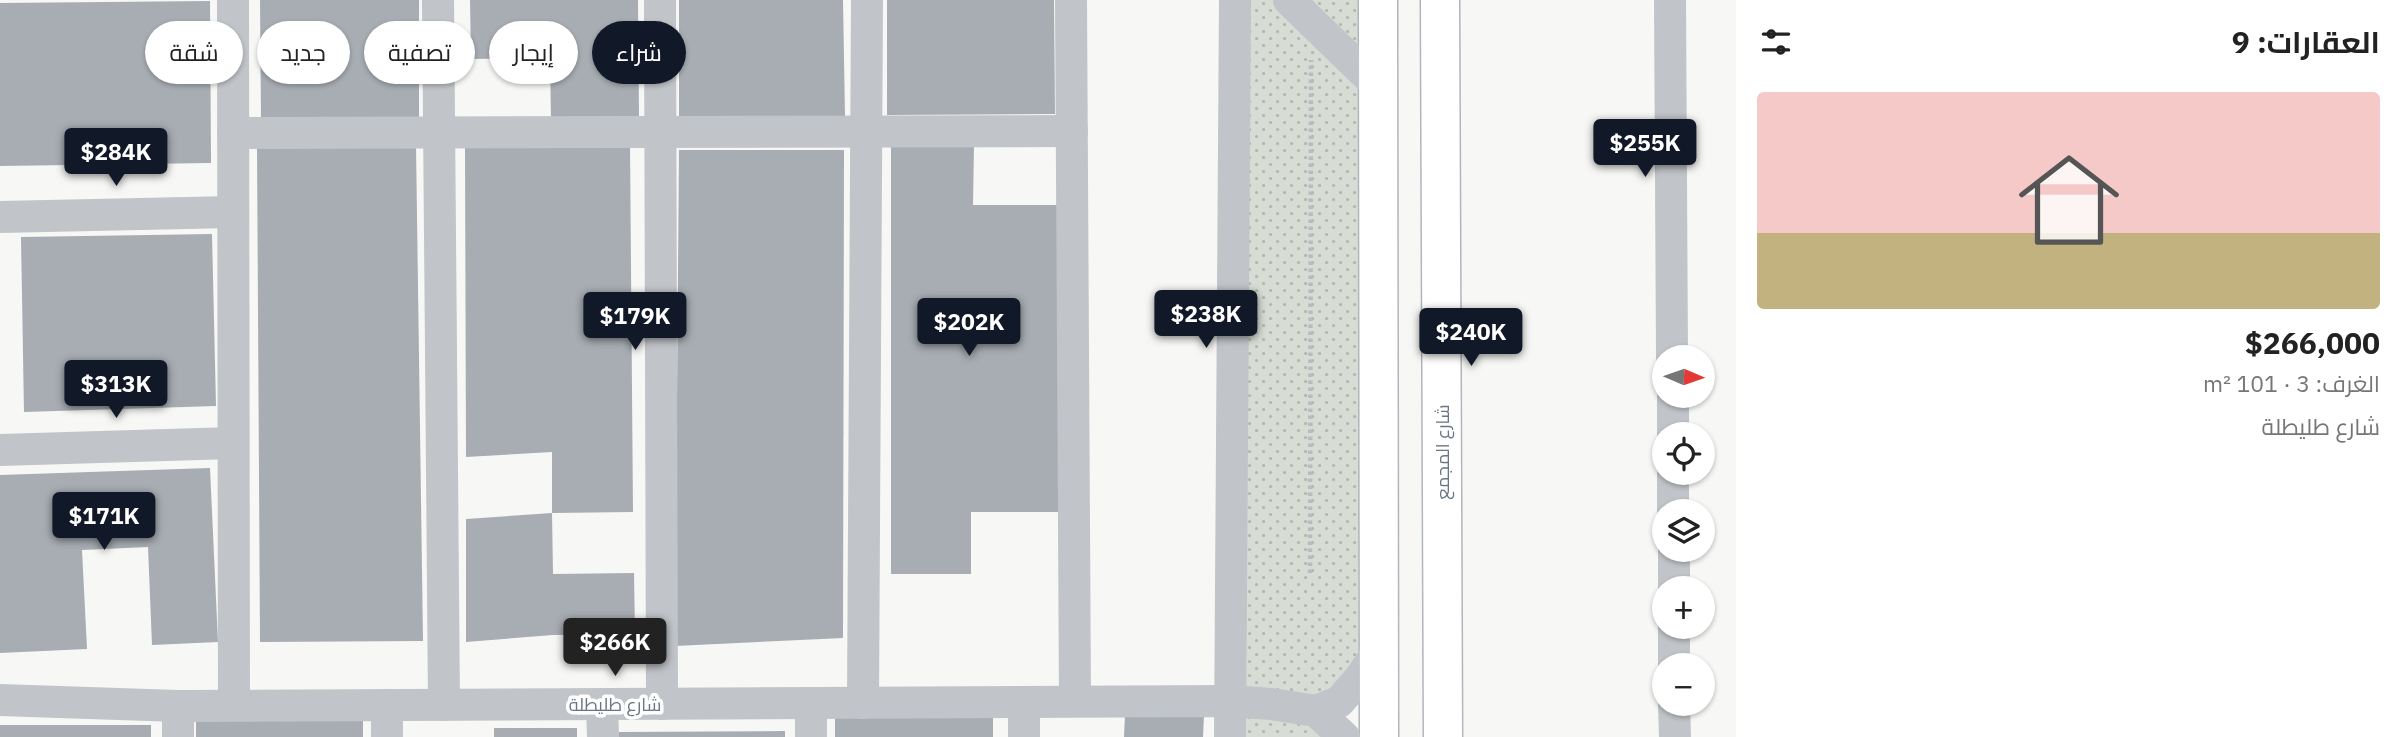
<!DOCTYPE html>
<html lang="ar">
<meta charset="utf-8">
<style>
body{margin:0;font-family:"IBM Plex Sans",Cairo,sans-serif;background:#f2f2f2;color:#222;direction:rtl;height:100vh;display:flex;flex-direction:column;font-size:26px;white-space:nowrap}
*{box-sizing:border-box;margin:0}
p{font-size:23px;color:#767676}
.icon{flex:none;width:38px;height:38px;fill:none;stroke:currentColor;stroke-width:2;stroke-linecap:round;stroke-linejoin:round}
.map{position:relative;flex:1;overflow:hidden;direction:ltr}
.drawer{display:flex;flex-direction:column;background:#fff;width:665px}
.drawer>*{flex:none}
.guide{position:absolute;left:21px;top:21px;width:665px;height:63px;direction:rtl;display:flex;gap:14px}
.needle{width:46px;rotate:92deg}
.tools{position:absolute;left:1652px;top:345px;display:grid;gap:14px}
.tools a{display:grid;place-items:center;width:63px;height:63px;border-radius:50%;background:#fff;box-shadow:0 2px 5px #0004;font-size:35px}
.price{position:absolute;translate:-50% -60px;padding:0 16px;border-radius:7px;background:#111827;color:#fff;font-size:23px;line-height:46px;filter:drop-shadow(0 2px 4px #0008)}
.price::after{content:'';position:absolute;left:50%;top:42px;width:21px;height:16px;margin-left:-10px;background:inherit;clip-path:polygon(0 0,100% 0,50% 100%)}
.price.active{background:#222;color:#fff}
ul{padding:0;list-style:none}
li{display:grid;align-content:center;gap:14px;height:371px;padding:0 21px}
li+li{border-top:2px solid #e0e0e0}
li span{display:grid;place-items:center;height:217px;border-radius:7px;color:#555}
li>.icon{margin-inline-start:auto}
span .icon{width:126px;height:126px;fill:#fffc;stroke-width:1}
li b{font-size:30px}
h2{display:flex;justify-content:space-between;align-items:center;height:84px;padding:0 21px;font-size:30px}
.tag{padding:0 24px;border-radius:32px;background:#fff;box-shadow:0 2px 5px #0004;font-size:24px;line-height:63px}
.tag.active{background:#111827;color:#fff}
main{display:flex;flex:1;min-height:0}
.map>svg:first-child{display:block}
.grass{fill:url(#grass-dots)}
.building{fill:#a7adb3}
.lines{fill:none;stroke-linecap:round;stroke-linejoin:round}
.secondary-casing{stroke:#b1b6bb;stroke-width:41}
.path{stroke:#b9bcbe;stroke-width:4.5;stroke-dasharray:3.5 3.5;stroke-linecap:butt}
.street{stroke:#c1c4c8;stroke-width:32}
.secondary{stroke:#fff;stroke-width:38}
.labels{text-anchor:middle;dominant-baseline:central;stroke-width:7;stroke-linejoin:round;paint-order:stroke}
.street-label{font-size:18px;fill:#697683;stroke:#fff}
</style>
<main>
<section class="drawer">
<h2>العقارات: 9<svg class="icon" aria-label="filters" viewBox="0 0 24 24"><path d="M4 7h16M4 17h16"/><circle cx="9" cy="7" r="2"/><circle cx="15" cy="17" r="2"/></svg></h2>
<ul>
<li><span style="background:linear-gradient(#f6c9c9 65%,#c2b280 0)"><svg class="icon" aria-label="home" viewBox="0 0 24 24"><path d="M3 11l9-7 9 7M6 9v11h12V9"/></svg></span><div><b>$266,000</b><p>الغرف: 3 · 101 m²</p><p>شارع طليطلة</p></div></li>
</ul>
</section>
<div class="map">
<svg width="1736" height="737" viewBox="0 0 1736 737">
<defs>
<pattern id="grass-dots" width="8" height="8" patternUnits="userSpaceOnUse" patternTransform="scale(1.75)"><rect width="8" height="8" fill="#d7dcd5"/><path d="M2 2h.1M6 6h.1" fill="none" stroke="#b2b7b2" stroke-width="1.8" stroke-linecap="round"/></pattern>
</defs>
<rect width="100%" height="100%" fill="#f7f7f5"/>
<!-- grass -->
<g class="grass">
<path d="M 1235,0 L 1378,0 L 1379,650 L 1316,711 L 1230,701 Z"/>
<path d="M 1235,704 L 1314,716 L 1337,737 L 1235,737 Z"/>
</g>
<!-- building -->
<g class="building">
<path d="M 260,0 L 419,0 L 419,119 L 261,119 Z"/>
<path d="M 470,0 L 638,0 L 639,119 L 551,120 L 550,58 L 471,59 Z"/>
<path d="M 679,0 L 843,0 L 845,116 L 679,118 Z"/>
<path d="M 887,0 L 1054,0 L 1055,114 L 887,115 Z"/>
<path d="M 210,1 L 211,163 L 0,166 L 0,3 Z"/>
<path d="M 891,143 L 974,143 L 973,205 L 1061,205 L 1061,512 L 971,512 L 971,574 L 891,574 Z"/>
<path d="M 416,145 L 423,641 L 260,642 L 257,147 Z"/>
<path d="M 630,145 L 633,512 L 552,513 L 553,574 L 634,573 L 635,634 L 553,635 L 466,642 L 466,519 L 552,513 L 552,452 L 466,457 L 465,148 Z"/>
<path d="M 679,150 L 844,150 L 843,638 L 675,646 Z"/>
<path d="M 212,234 L 216,406 L 24,412 L 21,237 Z"/>
<path d="M 210,468 L 218,642 L 152,645 L 148,547 L 82,550 L 87,649 L 0,653 L 0,475 Z"/>
<rect x="835" y="713" width="158" height="24"/>
<path d="M 1125,714 L 1204,715 L 1203,737 L 1124,737 Z"/>
<path d="M 363,720 L 363,737 L 196,737 L 196,721 Z"/>
<rect x="0" y="725" width="151" height="12"/>
<rect x="494" y="728" width="83" height="9"/>
<path d="M 785,731 L 785,737 L 619,737 L 619,732 Z"/>
</g>
<g class="lines">
<defs>
<g id="secondary">
<path d="M 1378,0 L 1379,737"/>
<path d="M 1440,0 L 1443,737"/>
</g>
</defs>
<!-- secondary casing -->
<use href="#secondary" class="secondary-casing"/>
<!-- path -->
<path class="path" d="M 1310,573 L 1311,60"/>
<!-- street -->
<g class="street">
<path d="M 233,0 L 234,705"/>
<path d="M 438,0 L 444,705"/>
<path d="M 660,0 L 662,704"/>
<path d="M 1071,0 L 1075,701"/>
<path d="M 1289,0 L 1379,87"/>
<path d="M 1670,0 L 1672,357"/>
<path d="M 233,133 L 1072,131"/>
<path d="M 0,217 L 233,212"/>
<path d="M 1673,396 L 1673,434"/>
<path d="M 0,450 L 233,443"/>
<path d="M 1673,472 L 1673,511"/>
<path d="M 1674,550 L 1674,588"/>
<path d="M 1674,626 L 1674,665"/>
<path d="M 0,700 L 178,706 L 1230,701 L 1272,704 L 1316,711 L 1344,737"/>
<path d="M 863,703 L 867,0"/>
<path d="M 602,704 L 603,737"/>
<path d="M 1674,704 L 1675,737"/>
<path d="M 387,705 L 387,737"/>
<path d="M 178,706 L 178,737"/>
<path d="M 1316,711 L 1339,702 L 1360,678 L 1379,650"/>
<path d="M 811,737 L 811,703"/>
<path d="M 1024,737 L 1024,702"/>
<path d="M 1230,737 L 1235,0"/>
</g>
<!-- secondary -->
<use href="#secondary" class="secondary"/>
</g>
<g class="labels">
<!-- street labels -->
<g class="street-label">
<text transform="translate(1442 452) rotate(-90)">شارع المجمع</text>
<text x="615" y="704">شارع طليطلة</text>
</g>
</g>
</svg>
<div class="tools">
<a><svg class="needle" viewBox="-14 -14 28 28"><path d="M0-13l5 13h-10z" fill="#e53935"/><path d="M0 13l5-13h-10z" fill="#767676"/></svg></a>
<a><svg class="icon" aria-label="locate" viewBox="0 0 24 24"><circle cx="12" cy="12" r="6"/><path d="M12 2v4M12 18v4M2 12h4M18 12h4"/></svg></a>
<a><svg class="icon" aria-label="layers" viewBox="0 0 24 24"><path d="M12 4l9 5-9 5-9-5zM3 14l9 5 9-5"/></svg></a>
<a>+</a>
<a>−</a>
</div>
<b class="price" style="left:1645px;top:179px">$255K</b>
<b class="price" style="left:116px;top:188px">$284K</b>
<b class="price" style="left:1206px;top:350px">$238K</b>
<b class="price" style="left:635px;top:352px">$179K</b>
<b class="price" style="left:969px;top:358px">$202K</b>
<b class="price" style="left:1471px;top:368px">$240K</b>
<b class="price" style="left:116px;top:420px">$313K</b>
<b class="price" style="left:104px;top:552px">$171K</b>
<b class="price active" style="left:615px;top:678px">$266K</b>
<div class="guide">
<a class="tag active">شراء</a>
<a class="tag">إيجار</a>
<a class="tag">تصفية</a>
<a class="tag">جديد</a>
<a class="tag">شقة</a>
</div>
</div>
</main>
